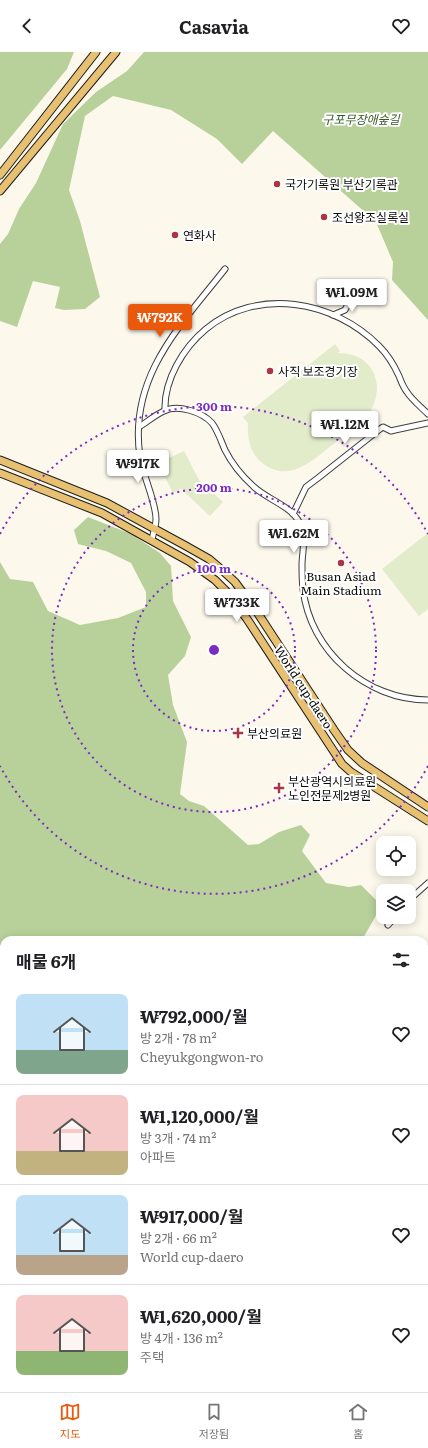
<!DOCTYPE html>
<html lang="ko">
<meta charset="utf-8">
<style>
body{margin:0;font-family:Literata,"Noto Sans KR",serif;background:#f2f2f2;color:#202124;height:100vh;display:flex;flex-direction:column;font-size:15px;white-space:nowrap}
*{box-sizing:border-box;margin:0}
p{font-size:13px;color:#757577}
.icon{flex:none;width:22px;height:22px;fill:none;stroke:currentColor;stroke-width:2;stroke-linecap:round;stroke-linejoin:round}
.map{position:relative;flex:1;overflow:hidden}
.drawer{position:absolute;left:0px;top:884px;width:428px;height:456px;display:flex;flex-direction:column;background:#fff;border-radius:12px 12px 0 0;box-shadow:0 2px 10px #0003}
.drawer>*{flex:none}
.tools{position:absolute;left:376px;top:784px;display:grid;gap:8px}
.tools a{display:grid;place-items:center;width:40px;height:40px;border-radius:8px;background:#fff;box-shadow:0 2px 10px #0003;font-size:20px}
.price{position:absolute;translate:-50% -34px;padding:0 9px;border-radius:4px;background:#fff;color:#222;font-size:13px;line-height:26px;filter:drop-shadow(0 1px 2px #0008)}
.price::after{content:'';position:absolute;left:50%;top:24px;width:12px;height:9px;margin-left:-6px;background:inherit;clip-path:polygon(0 0,100% 0,50% 100%)}
.price.selected{background:#ea580c;color:#fff}
ul{padding:0;list-style:none}
li{display:flex;align-items:center;gap:12px;height:100px;padding:0 16px}
li+li{border-top:1px solid #e0e0e0}
li span{display:grid;place-items:center;flex:none;width:112px;height:80px;border-radius:8px;color:#555}
li>.icon{margin-inline-start:auto}
span .icon{width:48px;height:48px;fill:#fffc;stroke-width:1}
li b{font-size:17px}
h2{display:flex;justify-content:space-between;align-items:center;height:48px;padding:0 16px;font-size:17px}
header{display:flex;justify-content:space-between;align-items:center;height:52px;padding:0 16px;background:#fff;font-size:18px;font-weight:700}
.tabs{display:flex;justify-content:space-around;align-items:center;height:56px;border-top:1px solid #e0e0e0;background:#fff;font-size:11px;color:#757577}
.tabs a{display:grid;justify-items:center;gap:2px}
.tabs .selected{color:#ea580c}
.map>svg:first-child{display:block}
.forest{fill:#b8d19b}
.cemetery{fill:#d5dbc0}
.pitch{fill:#e2ebca}
.lines{fill:none;stroke-linecap:round;stroke-linejoin:round}
.minor-casing{stroke:#3e3e3e;stroke-width:7}
.major-casing{stroke:#1c1c1c;stroke-width:9}
.minor{stroke:#fff;stroke-width:5}
.major{stroke:#e7c071;stroke-width:7}
.ring{fill:none;stroke:#7b2cbf;stroke-width:2;stroke-dasharray:2 4}
.poi-dot{fill:#a93545;stroke:#fff;stroke-width:1.5}
.labels{text-anchor:middle;dominant-baseline:central;stroke-width:4;stroke-linejoin:round;paint-order:stroke}
.park-label{font-size:12px;font-style:italic;fill:#345a24;stroke:#fff}
.poi-label{font-size:12px;fill:#0b0b0b;stroke:#fff;text-anchor:start}
.street-label{font-size:12px;fill:#0b0b0b;stroke:#fff}
.centre{fill:#7b2cbf;stroke:#fff;stroke-width:2}
.ring-label{font-size:12px;text-anchor:middle;font-weight:bold;fill:#7b2cbf;stroke:#fff;stroke-width:4;stroke-linejoin:round;paint-order:stroke}
</style>
<header><svg class="icon" aria-label="back" viewBox="0 0 24 24"><path d="M15 5l-7 7 7 7"/></svg>Casavia<svg class="icon" aria-label="heart" viewBox="0 0 24 24"><path d="M12 20l-8-8c-3-5 5-10 8-4 3-6 11-1 8 4z"/></svg></header>
<div class="map">
<svg width="428" height="1340" viewBox="0 0 428 1340">
<rect width="100%" height="100%" fill="#fdf8ec"/>
<!-- forest -->
<g class="forest">
<path d="M 0,0 L 74,0 L 67,17 L 0,98 Z"/>
<path d="M 144,0 L 428,0 L 428,268 L 392,228 L 393,210 L 376,170 L 273,79 L 242,112 L 217,87 L 171,58 L 113,44 L 85,64 L 69,138 L 80,169 L 100,245 L 85,257 L 64,258 L 55,256 L 60,235 L 33,229 L 17,275 L 0,269 L 0,192 L 8,182 L 19,157 L 36,131 L 63,72 L 96,40 L 127,19 Z"/>
<path d="M 88,465 L 131,482 L 160,501 L 171,514 L 173,549 L 191,585 L 185,604 L 168,623 L 173,653 L 187,690 L 180,742 L 189,749 L 204,754 L 248,793 L 259,792 L 279,780 L 301,773 L 310,783 L 302,799 L 326,831 L 349,835 L 361,833 L 378,850 L 378,860 L 362,888 L 4,888 L 4,1192 L 0,1194 L 0,510 L 10,527 L 33,530 L 48,559 L 80,573 L 118,566 L 146,555 L 146,540 L 131,511 L 106,499 L 78,492 L 74,478 Z"/>
</g>
<!-- cemetery -->
<path class="cemetery" d="M 0,998 L 4,1002 L 4,1118 L 0,1125 Z"/>
<!-- pitch -->
<g class="pitch">
<path d="M 335,292 L 340,299 L 337,301 C 377,300 388,339 365,367 C 354,376 343,385 331,394 C 311,410 287,432 261,410 C 250,400 247,386 248,371 L 243,365 Z"/>
<path d="M 184,399 L 199,428 L 223,450 L 210,464 L 181,437 L 173,441 L 158,411 Z"/>
<path d="M 428,481 L 428,557 L 419,564 L 382,517 Z"/>
<path d="M 113,1336 L 153,1336 L 153,1340 L 112,1340 Z"/>
</g>
<g class="lines">
<defs>
<g id="minor">
<path d="M 333,263 L 345,258 L 354,240"/>
<path d="M 165,358 C 164,328 183,296 206,277 C 257,235 334,248 379,294 C 387,302 394,313 399,324 C 401,329 403,335 407,340 C 412,348 421,355 428,362"/>
<path d="M 139,375 C 147,370 155,363 164,359 C 178,352 202,360 212,371 C 218,379 221,389 225,398 C 232,412 242,424 253,434 C 268,449 296,454 302,477 C 306,488 302,501 302,513 C 302,521 302,529 303,537 C 310,599 366,648 428,648"/>
<path d="M 293,462 L 306,435 L 318,426 L 380,377 L 383,375 L 391,379 L 395,378 L 428,371"/>
<path d="M 152,488 C 153,481 156,474 156,467 C 156,450 143,424 140,405 C 128,325 180,274 225,217"/>
<path d="M 409,848 L 428,831"/>
<path d="M 388,873 L 395,865"/>
<path d="M 424,1082 L 428,1086"/>
<path d="M 424,1186 L 428,1182"/>
<path d="M 0,1270 L 4,1269"/>
<path d="M 10,1336 L 10,1340"/>
<path d="M 95,1340 L 98,1336"/>
<path d="M 422,1340 L 428,1334"/>
</g>
<g id="major">
<path d="M 0,123 L 96,0"/>
<path d="M 0,139 L 116,0"/>
<path d="M 0,408 L 107,451 L 186,494 L 209,507 L 223,519 L 235,530 L 257,560 L 334,678 L 348,698 L 362,711 L 428,755"/>
<path d="M 0,421 L 102,461 L 190,510 L 215,528 L 227,540 L 247,567 L 342,712 L 351,720 L 428,769"/>
</g>
</defs>
<!-- minor casing -->
<use href="#minor" class="minor-casing"/>
<!-- major casing -->
<use href="#major" class="major-casing"/>
<!-- minor -->
<use href="#minor" class="minor"/>
<!-- major -->
<use href="#major" class="major"/>
</g>
<!-- distance rings -->
<g class="ring">
<circle cx="214" cy="598" r="81"/>
<circle cx="214" cy="598" r="162"/>
<path d="M428 714A243 243 0 0 1 0 714M0 482A243 243 0 0 1 428 482"/>
</g>
<!-- markers -->
<g class="poi-dot">
<circle cx="277" cy="132" r="4"/>
<circle cx="324" cy="165" r="4"/>
<circle cx="175" cy="183" r="4"/>
<circle cx="270" cy="319" r="4"/>
<circle cx="341" cy="511" r="4"/>
<path d="M236 675h4v4h4v4h-4v4h-4v-4h-4v-4h4z"/>
<path d="M277 730h4v4h4v4h-4v4h-4v-4h-4v-4h4z"/>
</g>
<g class="labels">
<!-- park labels -->
<g class="park-label">
<text x="361" y="67">구포무장애숲길</text>
</g>
<!-- poi labels -->
<g class="poi-label">
<text x="285" y="132">국가기록원 부산기록관</text>
<text x="332" y="165">조선왕조실록실</text>
<text x="183" y="183">연화사</text>
<text x="278" y="319">사직 보조경기장</text>
<text x="341" y="524" text-anchor="middle">Busan Asiad<tspan x="341" dy="14">Main Stadium</tspan></text>
<text x="247" y="681">부산의료원</text>
<text x="288" y="729">부산광역시의료원<tspan x="288" dy="14">노인전문제2병원</tspan></text>
</g>
<!-- street labels -->
<g class="street-label">
<text transform="translate(304 635) rotate(57)">World cup-daero</text>
</g>
</g>
<circle cx="214" cy="598" r="6" class="centre"/>
<g class="ring-label">
<text x="214" y="359">300 m</text>
<text x="214" y="440">200 m</text>
<text x="214" y="521">100 m</text>
</g>
</svg>
<div class="tools">
<a><svg class="icon" aria-label="locate" viewBox="0 0 24 24"><circle cx="12" cy="12" r="6"/><path d="M12 2v4M12 18v4M2 12h4M18 12h4"/></svg></a>
<a><svg class="icon" aria-label="layers" viewBox="0 0 24 24"><path d="M12 4l9 5-9 5-9-5zM3 14l9 5 9-5"/></svg></a>
</div>
<b class="price" style="left:352px;top:261px">₩1.09M</b>
<b class="price selected" style="left:160px;top:286px">₩792K</b>
<b class="price" style="left:345px;top:393px">₩1.12M</b>
<b class="price" style="left:138px;top:432px">₩917K</b>
<b class="price" style="left:294px;top:502px">₩1.62M</b>
<b class="price" style="left:237px;top:571px">₩733K</b>
<section class="drawer">
<h2>매물 6개<svg class="icon" aria-label="filters" viewBox="0 0 24 24"><path d="M4 7h16M4 17h16"/><circle cx="9" cy="7" r="2"/><circle cx="15" cy="17" r="2"/></svg></h2>
<ul>
<li><span style="background:linear-gradient(#bfe0f5 70%,#7fa58c 0)"><svg class="icon" aria-label="home" viewBox="0 0 24 24"><path d="M3 11l9-7 9 7M6 9v11h12V9"/></svg></span><div><b>₩792,000/월</b><p>방 2개 · 78 m²</p><p>Cheyukgongwon-ro</p></div><svg class="icon" aria-label="heart" viewBox="0 0 24 24"><path d="M12 20l-8-8c-3-5 5-10 8-4 3-6 11-1 8 4z"/></svg></li>
<li><span style="background:linear-gradient(#f6c9c9 70%,#c2b280 0)"><svg class="icon" aria-label="home" viewBox="0 0 24 24"><path d="M3 11l9-7 9 7M6 9v11h12V9"/></svg></span><div><b>₩1,120,000/월</b><p>방 3개 · 74 m²</p><p>아파트</p></div><svg class="icon" aria-label="heart" viewBox="0 0 24 24"><path d="M12 20l-8-8c-3-5 5-10 8-4 3-6 11-1 8 4z"/></svg></li>
<li><span style="background:linear-gradient(#bfe0f5 75%,#b9a48a 0)"><svg class="icon" aria-label="home" viewBox="0 0 24 24"><path d="M3 11l9-7 9 7M6 9v11h12V9"/></svg></span><div><b>₩917,000/월</b><p>방 2개 · 66 m²</p><p>World cup-daero</p></div><svg class="icon" aria-label="heart" viewBox="0 0 24 24"><path d="M12 20l-8-8c-3-5 5-10 8-4 3-6 11-1 8 4z"/></svg></li>
<li><span style="background:linear-gradient(#f6c9c9 70%,#8fb573 0)"><svg class="icon" aria-label="home" viewBox="0 0 24 24"><path d="M3 11l9-7 9 7M6 9v11h12V9"/></svg></span><div><b>₩1,620,000/월</b><p>방 4개 · 136 m²</p><p>주택</p></div><svg class="icon" aria-label="heart" viewBox="0 0 24 24"><path d="M12 20l-8-8c-3-5 5-10 8-4 3-6 11-1 8 4z"/></svg></li>
</ul>
</section>
</div>
<nav class="tabs">
<a class="selected"><svg class="icon" aria-label="map" viewBox="0 0 24 24"><path d="M3 6l6-2 6 2 6-2v14l-6 2-6-2-6 2zM9 4v14M15 6v14"/></svg>지도</a>
<a><svg class="icon" aria-label="saved" viewBox="0 0 24 24"><path d="M7 4h10v16l-5-4-5 4z"/></svg>저장됨</a>
<a><svg class="icon" aria-label="home" viewBox="0 0 24 24"><path d="M3 11l9-7 9 7M6 9v11h12V9"/></svg>홈</a>
</nav>
